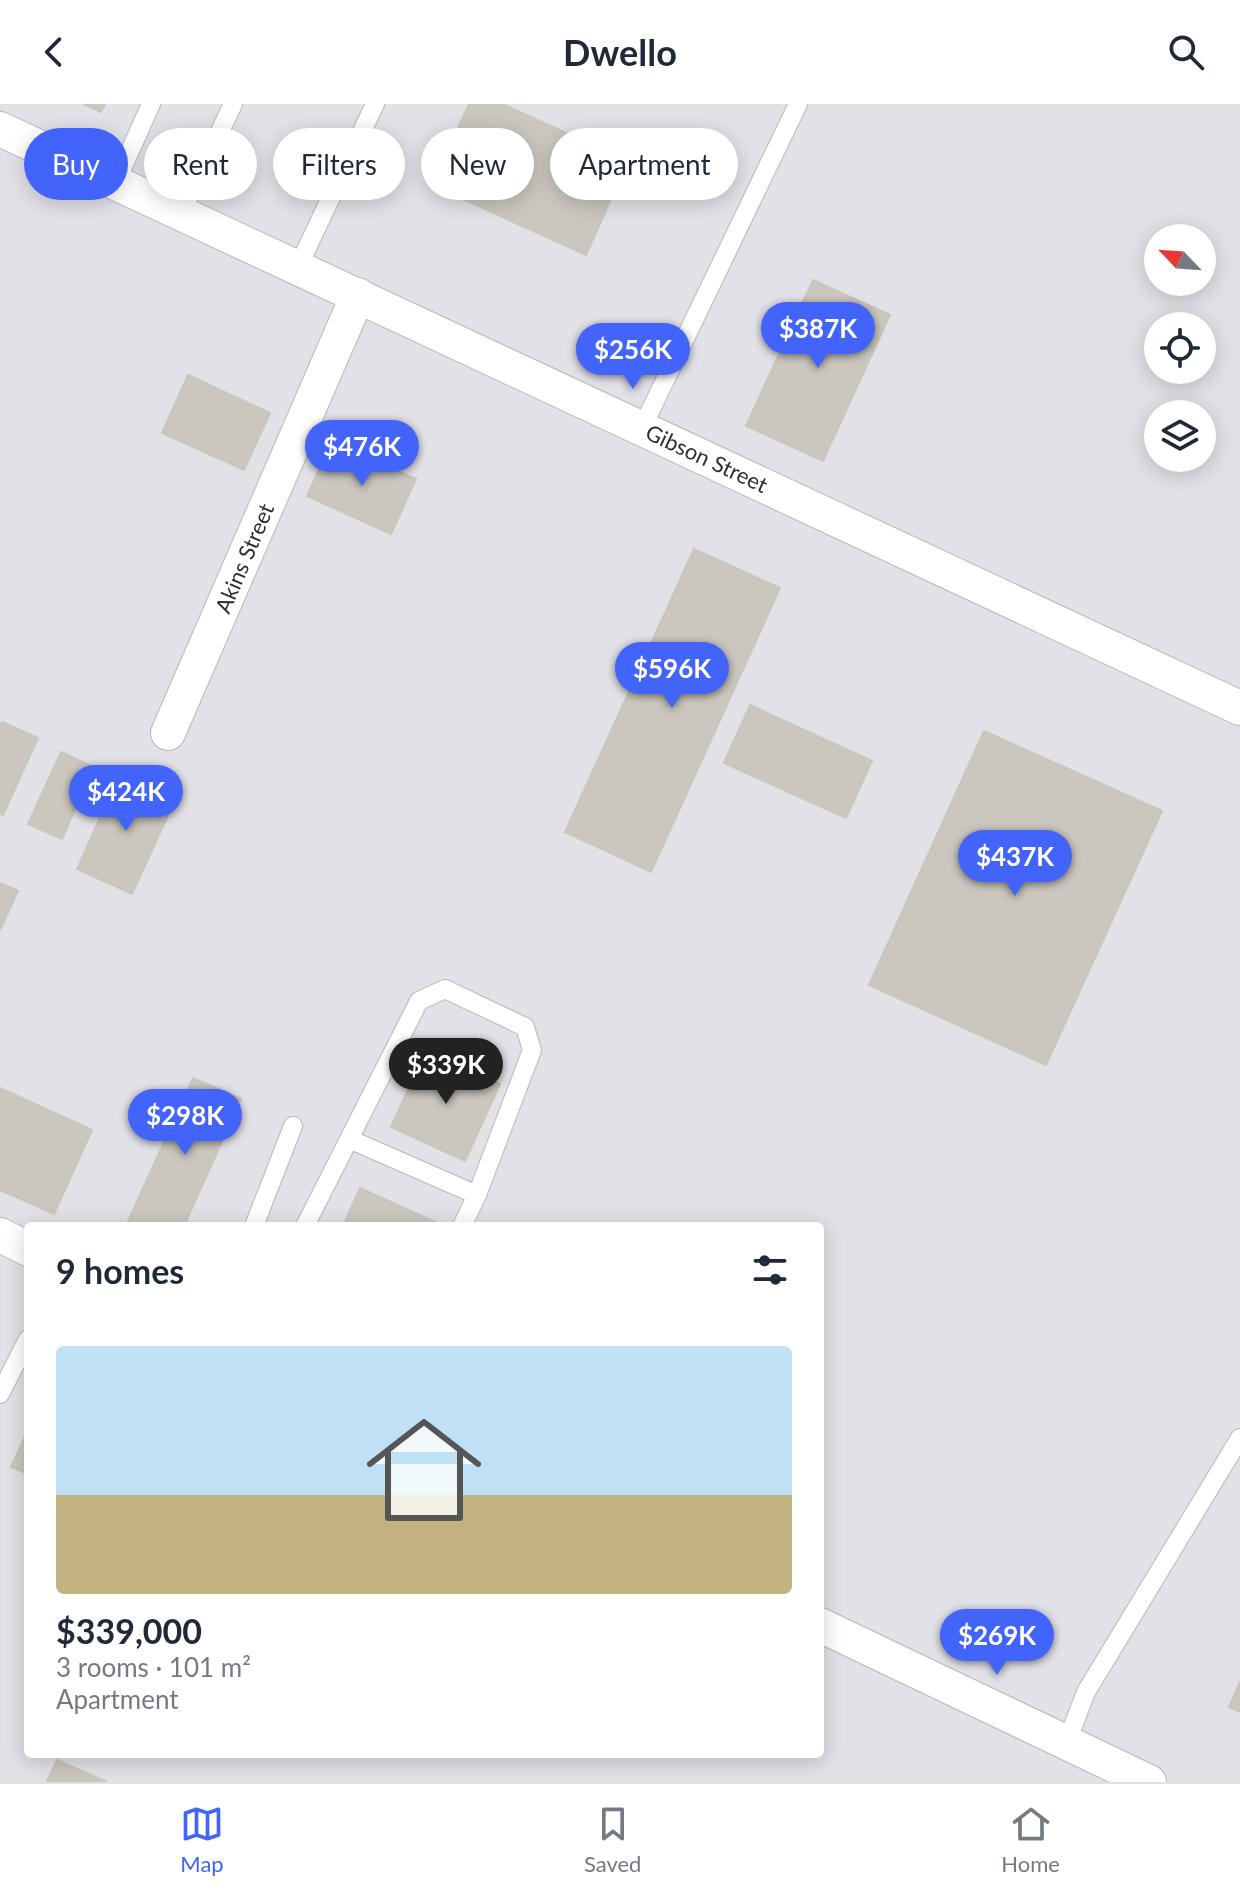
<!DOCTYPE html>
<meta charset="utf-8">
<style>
body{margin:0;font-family:Lato,sans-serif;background:#f2f2f3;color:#1f2937;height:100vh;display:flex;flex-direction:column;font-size:30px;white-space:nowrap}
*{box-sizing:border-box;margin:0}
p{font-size:26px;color:#747a83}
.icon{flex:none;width:44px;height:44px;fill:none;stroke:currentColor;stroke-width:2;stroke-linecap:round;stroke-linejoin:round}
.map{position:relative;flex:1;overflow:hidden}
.panel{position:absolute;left:24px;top:1118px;width:800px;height:536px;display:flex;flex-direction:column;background:#fff;border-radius:8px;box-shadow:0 4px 20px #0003}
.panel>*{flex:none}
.guide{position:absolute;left:24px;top:24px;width:800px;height:72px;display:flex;gap:16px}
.needle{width:52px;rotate:295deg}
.fabs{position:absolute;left:1144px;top:120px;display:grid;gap:16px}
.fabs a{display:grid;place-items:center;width:72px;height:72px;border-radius:50%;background:#fff;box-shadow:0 4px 20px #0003;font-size:40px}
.price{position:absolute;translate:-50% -68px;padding:0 18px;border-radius:28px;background:#4264fb;color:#fff;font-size:26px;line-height:52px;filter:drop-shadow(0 2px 4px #0008)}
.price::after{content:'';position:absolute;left:50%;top:48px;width:24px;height:18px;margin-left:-12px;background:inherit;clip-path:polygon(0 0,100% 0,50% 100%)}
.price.selected{background:#222;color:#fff}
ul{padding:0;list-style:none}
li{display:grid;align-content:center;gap:16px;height:424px;padding:0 32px}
li span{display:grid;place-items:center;height:248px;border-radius:8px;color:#555}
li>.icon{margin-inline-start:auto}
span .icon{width:144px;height:144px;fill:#fffc;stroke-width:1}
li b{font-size:34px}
h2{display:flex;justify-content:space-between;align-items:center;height:96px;padding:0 32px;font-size:34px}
.tag{padding:0 28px;border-radius:36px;background:#fff;box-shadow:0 4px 20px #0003;font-size:28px;line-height:72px}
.tag.selected{background:#4264fb;color:#fff}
header{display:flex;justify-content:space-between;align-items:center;height:104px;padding:0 32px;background:#fff;font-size:36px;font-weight:700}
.dock{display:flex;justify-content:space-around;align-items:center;height:112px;border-top:2px solid #e0e1e3;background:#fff;font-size:22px;color:#747a83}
.dock a{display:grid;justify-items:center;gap:4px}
.dock .selected{color:#4264fb}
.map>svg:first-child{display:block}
.industrial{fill:#e3e1e8;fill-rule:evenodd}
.building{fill:#cbc7bf;stroke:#cbc5ba;stroke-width:2}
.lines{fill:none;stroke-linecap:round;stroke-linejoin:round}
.lane-casing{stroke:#b4b7c1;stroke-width:20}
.street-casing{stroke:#b4b7c1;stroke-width:36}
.lane{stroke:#fff;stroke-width:18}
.street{stroke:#fff;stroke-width:34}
.labels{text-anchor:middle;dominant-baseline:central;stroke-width:7;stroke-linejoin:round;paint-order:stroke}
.street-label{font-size:22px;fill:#2e2e2e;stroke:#fff}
</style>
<header><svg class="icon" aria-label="back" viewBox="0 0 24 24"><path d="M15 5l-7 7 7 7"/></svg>Dwello<svg class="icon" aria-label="search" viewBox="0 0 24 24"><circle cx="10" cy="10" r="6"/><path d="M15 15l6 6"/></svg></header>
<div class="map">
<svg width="1240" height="1678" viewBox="0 0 1240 1678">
<rect width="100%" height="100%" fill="#efe9e1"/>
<!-- industrial -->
<path class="industrial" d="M 0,0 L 1240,0 L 1240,1678 L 0,1678 ZM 1158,134 L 1202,134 L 1202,178 L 1158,178 ZM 1158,222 L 1202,222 L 1202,266 L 1158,266 ZM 1158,310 L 1202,310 L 1202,354 L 1158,354 ZM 28,1122 L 820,1122 L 820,1650 L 28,1650 Z"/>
<!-- building -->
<g class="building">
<path d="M 83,0 L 105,0 L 101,8 Z"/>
<path d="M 469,0 L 502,0 L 628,57 L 586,151 L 432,81 Z"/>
<path d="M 813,176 L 890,211 L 823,357 L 746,322 Z"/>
<path d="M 188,271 L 270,309 L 244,366 L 162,329 Z"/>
<path d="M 332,337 L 416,375 L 391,430 L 307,392 Z"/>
<path d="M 694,445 L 780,484 L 651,768 L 565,728 Z"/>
<path d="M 750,601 L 872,657 L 846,714 L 724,659 Z"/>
<path d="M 2,618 L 38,634 L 3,711 L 0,710 L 0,622 Z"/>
<path d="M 984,627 L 1162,707 L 1046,961 L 869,881 Z"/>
<path d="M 61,648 L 94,663 L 62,735 L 28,720 Z"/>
<path d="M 120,669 L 176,694 L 132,790 L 77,765 Z"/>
<path d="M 0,779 L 18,787 L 0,826 Z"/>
<path d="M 426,946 L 500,980 L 465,1057 L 391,1023 Z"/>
<path d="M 193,974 L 241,995 L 184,1122 L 126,1122 Z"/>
<path d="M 0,984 L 92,1026 L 54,1110 L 0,1086 Z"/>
<path d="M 360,1084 L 437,1119 L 435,1122 L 343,1122 Z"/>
<path d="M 28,1326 L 28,1370 L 11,1363 Z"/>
<path d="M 1240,1578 L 1240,1608 L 1229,1603 Z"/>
<path d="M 57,1656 L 107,1678 L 47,1678 Z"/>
</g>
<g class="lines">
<defs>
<g id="lane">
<path d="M 116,78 L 151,0"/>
<path d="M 181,109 L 233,0"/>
<path d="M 298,163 L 375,0"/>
<path d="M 642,324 L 798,0"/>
<path d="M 254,1122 L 293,1022"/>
<path d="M 305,1122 L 419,897 L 445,885 L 525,923 L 532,946 L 477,1091 L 349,1035"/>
<path d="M 462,1122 L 477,1091"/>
<path d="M 0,1290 L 28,1235"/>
<path d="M 1067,1638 L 1086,1588 L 1240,1334"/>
</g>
<g id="street">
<path d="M 0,25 L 1240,604"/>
<path d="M 168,629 L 358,191"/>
<path d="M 0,1131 L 28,1145"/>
<path d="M 820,1521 L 1149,1678"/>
</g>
</defs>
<!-- lane casing -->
<use href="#lane" class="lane-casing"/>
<!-- street casing -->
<use href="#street" class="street-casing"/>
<!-- lane -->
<use href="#lane" class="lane"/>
<!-- street -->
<use href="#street" class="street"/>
</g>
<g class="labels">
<!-- street labels -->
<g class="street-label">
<text transform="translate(707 354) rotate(25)">Gibson Street</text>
<text transform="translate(244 454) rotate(-67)">Akins Street</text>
</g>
</g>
</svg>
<div class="fabs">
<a><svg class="needle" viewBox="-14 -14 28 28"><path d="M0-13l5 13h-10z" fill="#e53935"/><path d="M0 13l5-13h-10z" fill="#747a83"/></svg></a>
<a><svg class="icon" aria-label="locate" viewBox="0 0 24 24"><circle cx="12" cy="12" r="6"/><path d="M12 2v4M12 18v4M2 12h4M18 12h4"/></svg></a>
<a><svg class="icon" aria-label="layers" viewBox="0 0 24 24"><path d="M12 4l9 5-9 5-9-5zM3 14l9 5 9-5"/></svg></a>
</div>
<b class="price" style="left:818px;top:266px">$387K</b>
<b class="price" style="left:633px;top:287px">$256K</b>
<b class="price" style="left:362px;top:384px">$476K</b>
<b class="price" style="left:672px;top:606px">$596K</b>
<b class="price" style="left:126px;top:729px">$424K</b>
<b class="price" style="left:1015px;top:794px">$437K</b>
<b class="price selected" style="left:446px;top:1002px">$339K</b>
<b class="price" style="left:185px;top:1053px">$298K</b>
<b class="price" style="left:997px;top:1573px">$269K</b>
<div class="guide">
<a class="tag selected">Buy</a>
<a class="tag">Rent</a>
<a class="tag">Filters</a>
<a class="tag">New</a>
<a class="tag">Apartment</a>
</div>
<section class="panel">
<h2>9 homes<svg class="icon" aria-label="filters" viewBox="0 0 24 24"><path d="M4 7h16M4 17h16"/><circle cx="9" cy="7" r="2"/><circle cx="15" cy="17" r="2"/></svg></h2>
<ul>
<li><span style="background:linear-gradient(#bfe0f5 60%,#c2b280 0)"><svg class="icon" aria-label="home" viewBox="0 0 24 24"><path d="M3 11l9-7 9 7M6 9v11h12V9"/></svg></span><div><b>$339,000</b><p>3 rooms · 101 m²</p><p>Apartment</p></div></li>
</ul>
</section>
</div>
<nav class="dock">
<a class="selected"><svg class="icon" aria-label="map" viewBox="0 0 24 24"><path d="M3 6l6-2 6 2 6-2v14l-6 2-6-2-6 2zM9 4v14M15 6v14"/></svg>Map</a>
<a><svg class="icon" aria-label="saved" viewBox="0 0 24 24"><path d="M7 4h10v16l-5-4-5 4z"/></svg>Saved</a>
<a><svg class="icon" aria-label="home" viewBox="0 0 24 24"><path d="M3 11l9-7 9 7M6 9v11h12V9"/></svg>Home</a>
</nav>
